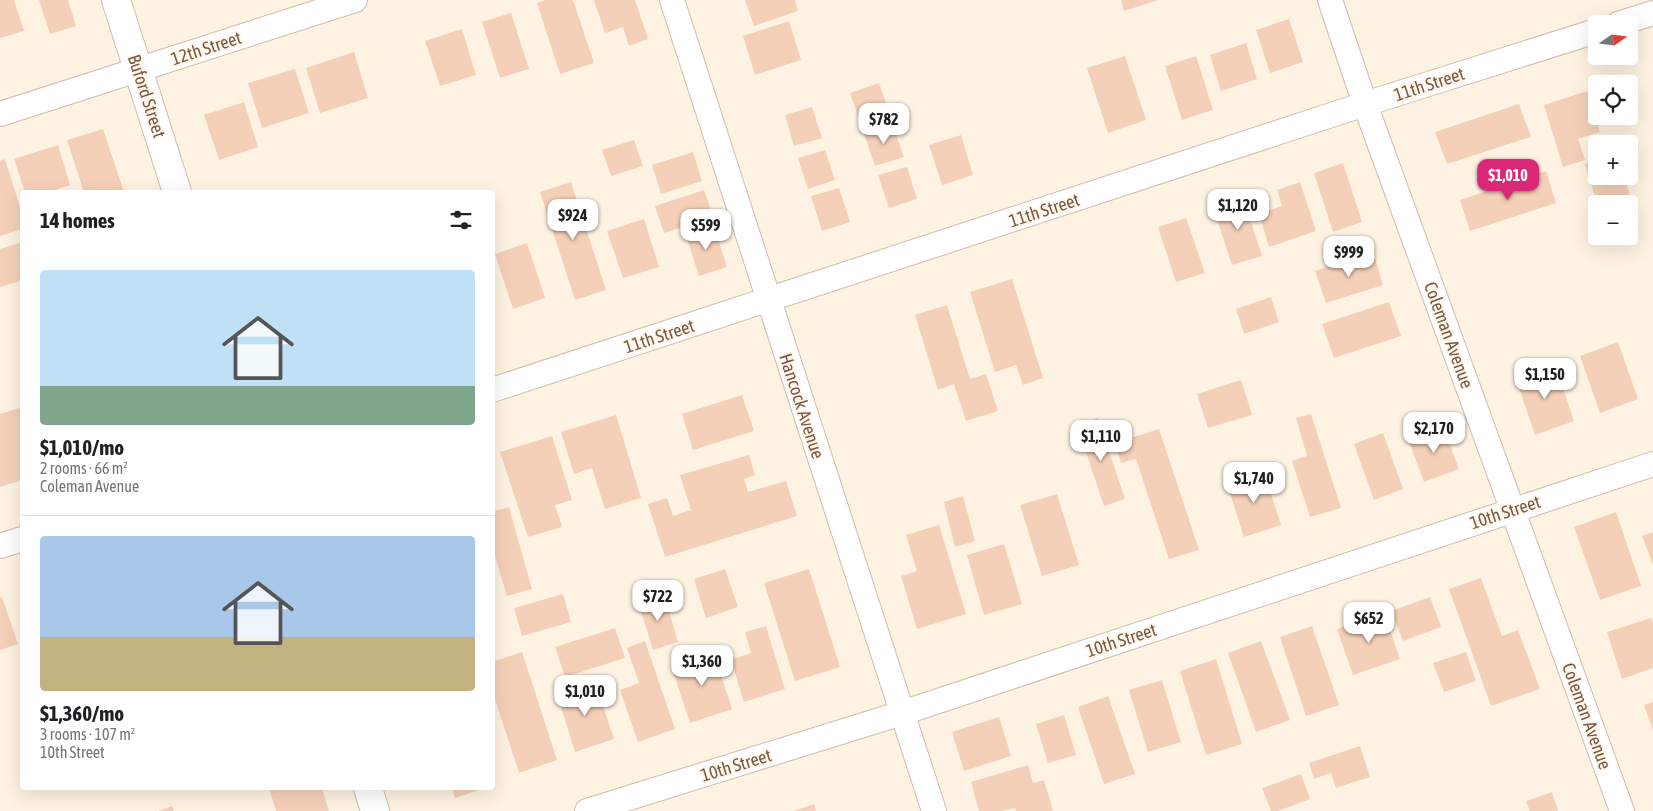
<!DOCTYPE html>
<meta charset="utf-8">
<style>
body{margin:0;font-family:"Asap Condensed",sans-serif;background:#f2f2f2;color:#202124;height:100vh;display:flex;flex-direction:column;font-size:19px;white-space:nowrap}
*{box-sizing:border-box;margin:0}
p{font-size:16px;color:#757577}
.icon{flex:none;width:28px;height:28px;fill:none;stroke:currentColor;stroke-width:2;stroke-linecap:round;stroke-linejoin:round}
.map{position:relative;flex:1;overflow:hidden}
.side{position:absolute;left:20px;top:190px;width:475px;height:600px;display:flex;flex-direction:column;background:#fff;border-radius:5px;box-shadow:0 5px 20px #0002}
.side>*{flex:none}
.needle{width:32px;rotate:76deg}
.controls{position:absolute;left:1588px;top:15px;display:grid;gap:10px}
.controls a{display:grid;place-items:center;width:50px;height:50px;border-radius:5px;background:#fff;box-shadow:0 5px 20px #0002;font-size:25px}
.price{position:absolute;translate:-50% -42px;padding:0 11px;border-radius:10px;background:#fff;color:#222;font-size:16px;line-height:32px;filter:drop-shadow(0 1px 2px #0008)}
.price::after{content:'';position:absolute;left:50%;top:30px;width:15px;height:11px;margin-left:-8px;background:inherit;clip-path:polygon(0 0,100% 0,50% 100%)}
.price.current{background:#db2777;color:#fff}
ul{padding:0;list-style:none}
li{display:grid;align-content:center;gap:10px;height:265px;padding:0 20px}
li+li{border-top:1px solid #e0e0e0}
li span{display:grid;place-items:center;height:155px;border-radius:5px;color:#555}
li>.icon{margin-inline-start:auto}
span .icon{width:90px;height:90px;fill:#fffc;stroke-width:1}
li b{font-size:21px}
h2{display:flex;justify-content:space-between;align-items:center;height:60px;padding:0 20px;font-size:21px}
.map>svg:first-child{display:block}
.building{fill:#f5d0b8}
.lines{fill:none;stroke-linecap:round;stroke-linejoin:round}
.street-casing{stroke:#d2bcab;stroke-width:26}
.secondary-casing{stroke:#d5bca8;stroke-width:30}
.street{stroke:#fff;stroke-width:24}
.secondary{stroke:#fff;stroke-width:28}
.labels{text-anchor:middle;dominant-baseline:central;stroke-width:4;stroke-linejoin:round;paint-order:stroke}
.street-label{font-size:18px;fill:#775847;stroke:#fff7ea}
</style>
<div class="map">
<svg width="1653" height="811" viewBox="0 0 1653 811">
<rect width="100%" height="100%" fill="#fef3e2"/>
<!-- building -->
<g class="building">
<path d="M 0,0 L 14,0 L 24,31 L 0,38 Z"/>
<path d="M 39,0 L 68,0 L 76,26 L 50,34 Z"/>
<path d="M 545,0 L 573,0 L 594,63 L 560,74 L 537,3 Z"/>
<path d="M 594,0 L 635,0 L 648,39 L 629,46 L 623,27 L 605,33 Z"/>
<path d="M 745,0 L 795,0 L 798,11 L 754,26 Z"/>
<path d="M 1121,0 L 1159,0 L 1124,11 Z"/>
<path d="M 511,13 L 529,69 L 500,78 L 482,22 Z"/>
<path d="M 1289,19 L 1303,62 L 1270,73 L 1256,30 Z"/>
<path d="M 789,21 L 801,60 L 755,75 L 743,36 Z"/>
<path d="M 462,29 L 476,75 L 440,86 L 425,41 Z"/>
<path d="M 1246,43 L 1257,79 L 1221,91 L 1210,55 Z"/>
<path d="M 354,52 L 368,98 L 320,113 L 306,68 Z"/>
<path d="M 1125,56 L 1146,120 L 1108,133 L 1087,68 Z"/>
<path d="M 1196,56 L 1213,110 L 1182,120 L 1165,66 Z"/>
<path d="M 295,69 L 309,113 L 262,128 L 248,83 Z"/>
<path d="M 879,83 L 890,114 L 861,124 L 850,93 Z"/>
<path d="M 1587,91 L 1600,132 L 1578,139 L 1585,160 L 1563,167 L 1544,105 Z"/>
<path d="M 244,102 L 258,147 L 219,160 L 204,115 Z"/>
<path d="M 1519,104 L 1531,137 L 1447,164 L 1435,132 Z"/>
<path d="M 812,107 L 822,138 L 794,146 L 785,115 Z"/>
<path d="M 892,124 L 904,157 L 875,166 L 864,134 Z"/>
<path d="M 103,129 L 124,192 L 84,192 L 67,140 Z"/>
<path d="M 961,135 L 973,175 L 942,185 L 929,145 Z"/>
<path d="M 634,140 L 643,166 L 611,176 L 602,150 Z"/>
<path d="M 58,145 L 70,185 L 49,192 L 25,192 L 14,159 Z"/>
<path d="M 825,150 L 835,180 L 808,189 L 798,158 Z"/>
<path d="M 693,152 L 702,181 L 661,194 L 652,165 Z"/>
<path d="M 5,159 L 22,213 L 22,229 L 0,236 L 0,161 Z"/>
<path d="M 1596,161 L 1596,176 L 1624,176 L 1635,212 L 1629,215 L 1629,204 L 1597,204 L 1585,164 Z"/>
<path d="M 1343,163 L 1362,222 L 1333,232 L 1314,173 Z"/>
<path d="M 907,167 L 917,199 L 889,208 L 878,175 Z"/>
<path d="M 1546,171 L 1556,203 L 1470,231 L 1460,200 Z"/>
<path d="M 571,182 L 606,290 L 575,300 L 540,192 Z"/>
<path d="M 1300,182 L 1316,231 L 1269,247 L 1259,214 L 1282,206 L 1277,190 Z"/>
<path d="M 839,188 L 850,222 L 822,231 L 811,196 Z"/>
<path d="M 704,190 L 713,217 L 664,233 L 655,206 Z"/>
<path d="M 1243,197 L 1262,256 L 1232,265 L 1213,207 Z"/>
<path d="M 1186,218 L 1205,273 L 1176,282 L 1158,227 Z"/>
<path d="M 644,219 L 659,267 L 623,278 L 607,231 Z"/>
<path d="M 714,226 L 727,267 L 699,276 L 686,235 Z"/>
<path d="M 22,242 L 22,289 L 20,281 L 0,287 L 0,249 Z"/>
<path d="M 527,243 L 545,298 L 513,309 L 495,254 Z"/>
<path d="M 1373,252 L 1383,285 L 1326,303 L 1315,271 Z"/>
<path d="M 1012,279 L 1043,378 L 1023,385 L 1016,365 L 995,372 L 970,292 Z"/>
<path d="M 1271,297 L 1279,322 L 1244,334 L 1236,309 Z"/>
<path d="M 1389,302 L 1401,336 L 1334,358 L 1322,324 Z"/>
<path d="M 947,305 L 970,379 L 986,374 L 998,411 L 966,421 L 954,384 L 938,390 L 915,315 Z"/>
<path d="M 1618,342 L 1638,399 L 1600,413 L 1580,356 Z"/>
<path d="M 1555,365 L 1574,421 L 1535,435 L 1516,379 Z"/>
<path d="M 1241,380 L 1252,415 L 1208,428 L 1197,394 Z"/>
<path d="M 742,395 L 754,431 L 693,450 L 682,414 Z"/>
<path d="M 22,407 L 22,480 L 0,487 L 0,414 Z"/>
<path d="M 1311,414 L 1341,508 L 1310,517 L 1292,461 L 1307,456 L 1296,418 Z"/>
<path d="M 616,415 L 641,498 L 605,509 L 592,468 L 574,474 L 561,432 Z"/>
<path d="M 1098,418 L 1125,499 L 1104,506 L 1077,425 Z"/>
<path d="M 1443,426 L 1459,469 L 1424,482 L 1408,439 Z"/>
<path d="M 1159,429 L 1199,550 L 1169,559 L 1136,459 L 1121,463 L 1115,443 Z"/>
<path d="M 1383,433 L 1403,489 L 1374,500 L 1354,444 Z"/>
<path d="M 552,436 L 572,500 L 555,505 L 562,527 L 528,537 L 500,452 Z"/>
<path d="M 749,455 L 755,475 L 744,479 L 748,492 L 786,481 L 797,516 L 665,557 L 648,504 L 667,498 L 673,516 L 691,510 L 680,475 Z"/>
<path d="M 1264,472 L 1281,525 L 1244,537 L 1227,484 Z"/>
<path d="M 1057,494 L 1079,565 L 1042,576 L 1020,505 Z"/>
<path d="M 963,496 L 975,541 L 955,547 L 944,502 Z"/>
<path d="M 509,507 L 532,589 L 507,596 L 492,546 L 492,512 Z"/>
<path d="M 1616,512 L 1641,586 L 1600,600 L 1574,527 Z"/>
<path d="M 939,525 L 966,614 L 917,629 L 901,576 L 917,571 L 906,535 Z"/>
<path d="M 1653,532 L 1653,565 L 1642,536 Z"/>
<path d="M 1004,544 L 1022,604 L 984,615 L 967,555 Z"/>
<path d="M 725,569 L 738,607 L 706,618 L 694,579 Z"/>
<path d="M 809,569 L 840,667 L 795,681 L 764,583 Z"/>
<path d="M 1481,578 L 1502,636 L 1518,630 L 1540,689 L 1491,706 L 1449,589 Z"/>
<path d="M 563,594 L 571,622 L 522,636 L 514,608 Z"/>
<path d="M 664,595 L 678,642 L 653,650 L 638,602 Z"/>
<path d="M 2,597 L 18,644 L 0,650 L 0,598 Z"/>
<path d="M 1430,597 L 1441,627 L 1403,641 L 1391,611 Z"/>
<path d="M 1384,613 L 1400,659 L 1353,675 L 1337,629 Z"/>
<path d="M 1651,618 L 1653,623 L 1653,668 L 1622,679 L 1607,632 Z"/>
<path d="M 766,626 L 785,689 L 744,702 L 731,660 L 751,653 L 745,632 Z"/>
<path d="M 1312,626 L 1339,705 L 1306,716 L 1280,637 Z"/>
<path d="M 615,628 L 625,658 L 565,677 L 555,647 Z"/>
<path d="M 645,641 L 675,729 L 638,742 L 620,690 L 639,683 L 627,648 Z"/>
<path d="M 1261,641 L 1290,720 L 1256,732 L 1228,653 Z"/>
<path d="M 713,650 L 732,709 L 690,723 L 671,665 Z"/>
<path d="M 522,652 L 557,760 L 519,773 L 492,690 L 492,662 Z"/>
<path d="M 1466,652 L 1476,681 L 1444,692 L 1433,663 Z"/>
<path d="M 1216,659 L 1242,744 L 1206,755 L 1180,671 Z"/>
<path d="M 1162,680 L 1181,742 L 1148,752 L 1129,690 Z"/>
<path d="M 595,682 L 614,739 L 575,752 L 557,694 Z"/>
<path d="M 1108,696 L 1135,774 L 1104,784 L 1078,707 Z"/>
<path d="M 1653,702 L 1653,731 L 1644,705 Z"/>
<path d="M 1064,715 L 1076,755 L 1048,763 L 1036,724 Z"/>
<path d="M 999,717 L 1011,756 L 964,771 L 952,732 Z"/>
<path d="M 1360,746 L 1370,777 L 1336,788 L 1331,773 L 1314,779 L 1309,763 Z"/>
<path d="M 1028,765 L 1033,783 L 1044,780 L 1053,811 L 1016,811 L 1015,808 L 1003,811 L 979,811 L 971,782 Z"/>
<path d="M 1301,774 L 1310,799 L 1278,811 L 1271,811 L 1262,788 Z"/>
<path d="M 269,788 L 322,788 L 329,811 L 276,811 Z"/>
<path d="M 452,788 L 485,788 L 455,798 Z"/>
<path d="M 1552,792 L 1558,811 L 1530,811 L 1526,801 Z"/>
<path d="M 814,804 L 816,811 L 794,811 Z"/>
<path d="M 172,806 L 174,811 L 158,811 Z"/>
</g>
<g class="lines">
<defs>
<g id="street">
<path d="M 672,0 L 934,811"/>
<path d="M 1330,0 L 1365,104 L 1622,811"/>
<path d="M 1618,24 L 1653,13"/>
<path d="M 0,114 L 355,0"/>
<path d="M 492,390 L 1365,104 L 1596,31"/>
<path d="M 0,546 L 22,539"/>
<path d="M 587,811 L 902,713 L 1653,464"/>
</g>
<g id="secondary">
<path d="M 116,0 L 177,192"/>
<path d="M 368,788 L 375,811"/>
</g>
</defs>
<!-- street casing -->
<use href="#street" class="street-casing"/>
<!-- secondary casing -->
<use href="#secondary" class="secondary-casing"/>
<!-- street -->
<use href="#street" class="street"/>
<!-- secondary -->
<use href="#secondary" class="secondary"/>
</g>
<g class="labels">
<!-- street labels -->
<g class="street-label">
<text transform="translate(206 48) rotate(-18)">12th Street</text>
<text transform="translate(1429 84) rotate(-18)">11th Street</text>
<text transform="translate(147 96) rotate(72)">Buford Street</text>
<text transform="translate(1044 210) rotate(-18)">11th Street</text>
<text transform="translate(1449 335) rotate(70)">Coleman Avenue</text>
<text transform="translate(659 336) rotate(-18)">11th Street</text>
<text transform="translate(802 406) rotate(72)">Hancock Avenue</text>
<text transform="translate(1505 512) rotate(-18)">10th Street</text>
<text transform="translate(1121 640) rotate(-18)">10th Street</text>
<text transform="translate(1587 716) rotate(70)">Coleman Avenue</text>
<text transform="translate(736 765) rotate(-17)">10th Street</text>
</g>
</g>
</svg>
<div class="controls">
<a><svg class="needle" viewBox="-14 -14 28 28"><path d="M0-13l5 13h-10z" fill="#e53935"/><path d="M0 13l5-13h-10z" fill="#757577"/></svg></a>
<a><svg class="icon" aria-label="locate" viewBox="0 0 24 24"><circle cx="12" cy="12" r="6"/><path d="M12 2v4M12 18v4M2 12h4M18 12h4"/></svg></a>
<a>+</a>
<a>−</a>
</div>
<b class="price" style="left:884px;top:145px">$782</b>
<b class="price current" style="left:1508px;top:201px">$1,010</b>
<b class="price" style="left:1238px;top:231px">$1,120</b>
<b class="price" style="left:573px;top:241px">$924</b>
<b class="price" style="left:706px;top:251px">$599</b>
<b class="price" style="left:1349px;top:278px">$999</b>
<b class="price" style="left:1545px;top:400px">$1,150</b>
<b class="price" style="left:1434px;top:454px">$2,170</b>
<b class="price" style="left:1101px;top:462px">$1,110</b>
<b class="price" style="left:1254px;top:504px">$1,740</b>
<b class="price" style="left:658px;top:622px">$722</b>
<b class="price" style="left:1369px;top:644px">$652</b>
<b class="price" style="left:702px;top:687px">$1,360</b>
<b class="price" style="left:585px;top:717px">$1,010</b>
<section class="side">
<h2>14 homes<svg class="icon" aria-label="filters" viewBox="0 0 24 24"><path d="M4 7h16M4 17h16"/><circle cx="9" cy="7" r="2"/><circle cx="15" cy="17" r="2"/></svg></h2>
<ul>
<li><span style="background:linear-gradient(#bfe0f5 75%,#7fa58c 0)"><svg class="icon" aria-label="home" viewBox="0 0 24 24"><path d="M3 11l9-7 9 7M6 9v11h12V9"/></svg></span><div><b>$1,010/mo</b><p>2 rooms · 66 m²</p><p>Coleman Avenue</p></div></li>
<li><span style="background:linear-gradient(#a9c7e8 65%,#c2b280 0)"><svg class="icon" aria-label="home" viewBox="0 0 24 24"><path d="M3 11l9-7 9 7M6 9v11h12V9"/></svg></span><div><b>$1,360/mo</b><p>3 rooms · 107 m²</p><p>10th Street</p></div></li>
</ul>
</section>
</div>
